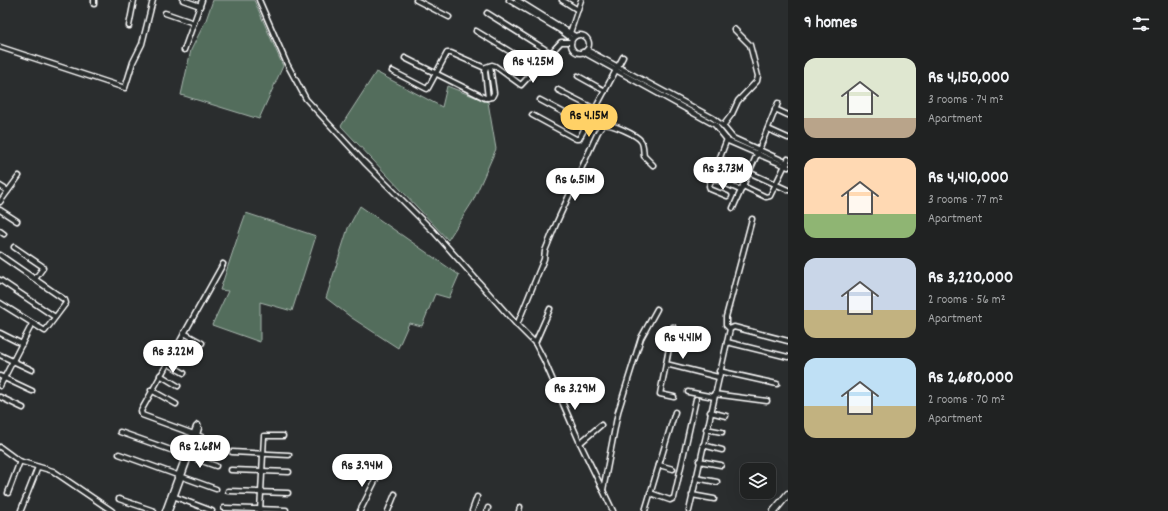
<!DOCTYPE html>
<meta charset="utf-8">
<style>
body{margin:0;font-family:Dekko,sans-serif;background:#282a2a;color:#f1f3f6;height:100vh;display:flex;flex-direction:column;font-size:15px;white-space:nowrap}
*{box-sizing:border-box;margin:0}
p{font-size:13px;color:#a2a4a5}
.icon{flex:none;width:22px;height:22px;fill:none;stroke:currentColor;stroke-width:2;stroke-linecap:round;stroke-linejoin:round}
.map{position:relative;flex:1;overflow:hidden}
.details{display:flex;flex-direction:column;background:#202222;width:380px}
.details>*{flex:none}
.tools{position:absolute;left:740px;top:463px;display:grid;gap:8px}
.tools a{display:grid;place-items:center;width:36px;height:36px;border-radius:8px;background:#202222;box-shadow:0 4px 16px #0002,0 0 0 1px #3d3f40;font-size:20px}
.price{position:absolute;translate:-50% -34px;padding:0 9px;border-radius:14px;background:#fff;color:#222;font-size:13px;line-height:26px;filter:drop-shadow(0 1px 2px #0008)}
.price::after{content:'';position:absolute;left:50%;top:24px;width:12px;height:9px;margin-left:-6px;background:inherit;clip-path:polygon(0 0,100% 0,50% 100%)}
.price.selected{background:#ffd166;color:#111}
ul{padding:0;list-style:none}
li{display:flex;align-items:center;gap:12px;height:100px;padding:0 16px}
li span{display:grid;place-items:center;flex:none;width:112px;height:80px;border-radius:12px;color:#555}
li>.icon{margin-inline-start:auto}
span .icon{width:48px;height:48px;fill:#fffc;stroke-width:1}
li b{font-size:17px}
h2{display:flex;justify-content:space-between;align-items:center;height:48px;padding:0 16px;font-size:17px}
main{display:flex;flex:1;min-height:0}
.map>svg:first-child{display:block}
.green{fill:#526d5c;stroke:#a8b6ae}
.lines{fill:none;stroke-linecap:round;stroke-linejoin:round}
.minor-casing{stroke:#fff;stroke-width:7}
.highway-casing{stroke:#fff;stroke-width:9}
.minor{stroke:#2a2d2e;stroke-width:4}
.highway{stroke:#2a2d2e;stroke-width:6}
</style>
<main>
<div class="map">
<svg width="788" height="511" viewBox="0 0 788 511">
<rect width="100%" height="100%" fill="#2a2d2e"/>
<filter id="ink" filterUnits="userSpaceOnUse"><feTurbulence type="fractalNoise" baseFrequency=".025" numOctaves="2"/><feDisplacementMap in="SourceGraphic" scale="8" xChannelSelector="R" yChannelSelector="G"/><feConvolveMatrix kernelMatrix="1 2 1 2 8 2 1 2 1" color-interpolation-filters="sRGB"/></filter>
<g filter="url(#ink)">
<!-- green -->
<g class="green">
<path d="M 213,0 L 254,0 L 283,66 L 259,119 L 181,95 L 191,50 L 206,20 Z"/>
<path d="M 376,72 L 442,107 L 447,86 L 488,102 L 496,149 L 473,201 L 448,240 L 341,126 Z"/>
<path d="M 360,206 L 459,275 L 449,298 L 435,294 L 422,326 L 409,323 L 398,348 L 352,318 L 326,298 L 348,228 Z"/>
<path d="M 246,213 L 316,236 L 292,311 L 260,302 L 260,342 L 212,325 L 228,291 L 220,290 L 242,224 Z"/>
</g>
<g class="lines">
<defs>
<g id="minor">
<path d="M 183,0 L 200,6"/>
<path d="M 259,0 L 286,62 L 306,99 L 364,162 L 434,232 L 517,325 L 535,343 L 544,360 L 580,443 L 613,511"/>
<path d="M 416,0 L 449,17"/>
<path d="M 509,0 L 560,30 L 572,39"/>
<path d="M 517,0 L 575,36"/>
<path d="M 562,0 L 578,10"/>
<path d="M 94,4 L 94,0"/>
<path d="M 165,13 L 194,23"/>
<path d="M 487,13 L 551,53"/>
<path d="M 129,26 L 134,0"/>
<path d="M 476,31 L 537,68"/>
<path d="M 570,33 L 581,0"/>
<circle cx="580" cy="44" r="9"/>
<path d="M 0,47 L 125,88 L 133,62 L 142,44 L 153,0"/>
<path d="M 184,50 L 202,0"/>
<path d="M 587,50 L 713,118 L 723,126 L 733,138 L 788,163"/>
<path d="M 583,52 L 715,125 L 728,141 L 788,167"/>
<path d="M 405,58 L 485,98 L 492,97 L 494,93 L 490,66"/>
<path d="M 392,71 L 427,89 L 428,88 L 447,53 L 451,53 L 485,68"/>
<path d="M 578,76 L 605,91"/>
<path d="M 558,90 L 595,109"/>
<path d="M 488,98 L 485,72 L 486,67 L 492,65 L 495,66 L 521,85 L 561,42 L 571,42"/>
<path d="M 540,100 L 587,125"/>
<path d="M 775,109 L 788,115"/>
<path d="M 532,115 L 576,139 L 579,139 L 623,57"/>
<path d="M 723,126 L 732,114 L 738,101 L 757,81 L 758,76 L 750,45 L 734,29"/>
<path d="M 768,129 L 788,138"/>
<path d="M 720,159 L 788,190"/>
<path d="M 713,178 L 740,190"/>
<path d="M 0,186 L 8,191"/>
<path d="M 743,186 L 766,197 L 770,196 L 788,159"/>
<path d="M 727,196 L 710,189 L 709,186 L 727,139"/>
<path d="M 0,202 L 19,176"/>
<path d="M 733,208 L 759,150 L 778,103"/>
<path d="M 0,210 L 17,221"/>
<path d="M 0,231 L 4,234"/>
<path d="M 14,247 L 42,266 L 43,268 L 35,279"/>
<path d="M 0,255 L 65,300 L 66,303 L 45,331 L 0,303"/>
<path d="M 0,280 L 55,317"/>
<path d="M 517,325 L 544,259 L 545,251 L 556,224 L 598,132 C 600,130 601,126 604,125 C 611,123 637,135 641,141 C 644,145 643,151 644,156 L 653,165"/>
<path d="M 673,327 L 666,364 L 718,377"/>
<path d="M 730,329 L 726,325 L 726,317 L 752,219"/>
<path d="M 0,333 L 22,344"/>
<path d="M 184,333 L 202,343"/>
<path d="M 727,342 L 788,357"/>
<path d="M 535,343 L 550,309"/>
<path d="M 175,348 L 192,357"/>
<path d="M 0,355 L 32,370"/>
<path d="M 167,363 L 184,373"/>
<path d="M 666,364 L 660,394 L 674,397"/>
<path d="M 719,371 L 777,384"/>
<path d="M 160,375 L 178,386"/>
<path d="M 0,376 L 32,391"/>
<path d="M 0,386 L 32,324"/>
<path d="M 151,390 L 176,404"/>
<path d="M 688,392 L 714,397"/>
<path d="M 714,394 L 767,401"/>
<path d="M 0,397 L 23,408"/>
<path d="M 710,412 L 726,416"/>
<path d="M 706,429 L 722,432"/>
<path d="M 120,432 L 216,466"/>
<path d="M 580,443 L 601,425"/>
<path d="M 221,444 L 142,415 L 141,411 L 223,264"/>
<path d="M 703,445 L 722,450"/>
<path d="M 0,447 L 19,461 L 53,471 L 112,511"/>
<path d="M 232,452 L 289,455"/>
<path d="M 119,454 L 216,489"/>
<path d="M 699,461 L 721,465"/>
<path d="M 659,465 L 673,469"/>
<path d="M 231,470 L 289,472"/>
<path d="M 696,478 L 717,482"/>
<path d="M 603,490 L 618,412 L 641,338 L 657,309"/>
<path d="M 228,491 L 288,493"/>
<path d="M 8,493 L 20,461"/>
<path d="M 650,493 L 670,500 L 674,498 L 696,399"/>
<path d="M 692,495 L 714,499"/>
<path d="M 173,496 L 212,511"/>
<path d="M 119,499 L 154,511"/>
<path d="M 224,508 L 286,510"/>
<path d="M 21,510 L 38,467"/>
<path d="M 165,511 L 196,427 L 198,425 L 199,428 L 197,435 L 169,511"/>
<path d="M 260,511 L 264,436 L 283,436"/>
<path d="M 360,511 L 379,473"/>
<path d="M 388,511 L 395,494"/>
<path d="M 472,511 L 477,497"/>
<path d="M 487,511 L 488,508"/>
<path d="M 519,511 L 520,507"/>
<path d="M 645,511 L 675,412"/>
<path d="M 689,511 L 730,329 L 734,327 L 788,341"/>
</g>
<path id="highway" d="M 774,511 L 788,494"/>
</defs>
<!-- minor casing -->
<use href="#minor" class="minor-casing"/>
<!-- highway casing -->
<use href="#highway" class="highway-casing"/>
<!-- minor -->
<use href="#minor" class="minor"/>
<!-- highway -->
<use href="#highway" class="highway"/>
</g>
</g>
</svg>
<div class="tools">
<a><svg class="icon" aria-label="layers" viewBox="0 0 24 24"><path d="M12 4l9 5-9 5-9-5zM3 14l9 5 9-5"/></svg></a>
</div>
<b class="price" style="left:533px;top:84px">Rs 4.25M</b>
<b class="price selected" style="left:589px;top:138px">Rs 4.15M</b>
<b class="price" style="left:723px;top:191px">Rs 3.73M</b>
<b class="price" style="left:575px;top:202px">Rs 6.51M</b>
<b class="price" style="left:683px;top:360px">Rs 4.41M</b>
<b class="price" style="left:173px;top:374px">Rs 3.22M</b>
<b class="price" style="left:575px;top:411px">Rs 3.29M</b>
<b class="price" style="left:200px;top:469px">Rs 2.68M</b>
<b class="price" style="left:362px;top:488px">Rs 3.94M</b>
</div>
<section class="details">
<h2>9 homes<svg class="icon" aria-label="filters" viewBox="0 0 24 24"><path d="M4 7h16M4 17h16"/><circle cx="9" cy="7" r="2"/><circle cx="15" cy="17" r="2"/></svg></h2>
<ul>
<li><span style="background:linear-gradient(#dfe7d0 75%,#b9a48a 0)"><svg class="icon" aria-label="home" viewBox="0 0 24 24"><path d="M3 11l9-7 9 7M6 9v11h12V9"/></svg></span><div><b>Rs 4,150,000</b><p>3 rooms · 74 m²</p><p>Apartment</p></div></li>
<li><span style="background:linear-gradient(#ffd9b3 70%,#8fb573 0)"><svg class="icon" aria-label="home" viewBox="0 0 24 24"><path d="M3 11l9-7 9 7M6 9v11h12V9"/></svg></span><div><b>Rs 4,410,000</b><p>3 rooms · 77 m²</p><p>Apartment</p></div></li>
<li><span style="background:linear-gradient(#c9d6e8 65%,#c2b280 0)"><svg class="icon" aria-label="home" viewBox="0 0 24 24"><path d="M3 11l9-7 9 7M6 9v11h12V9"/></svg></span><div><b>Rs 3,220,000</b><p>2 rooms · 56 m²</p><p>Apartment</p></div></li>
<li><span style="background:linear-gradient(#bfe0f5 60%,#c2b280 0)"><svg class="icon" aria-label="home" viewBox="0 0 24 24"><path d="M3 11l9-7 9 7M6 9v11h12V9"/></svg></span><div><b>Rs 2,680,000</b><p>2 rooms · 70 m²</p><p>Apartment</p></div></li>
</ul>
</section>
</main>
